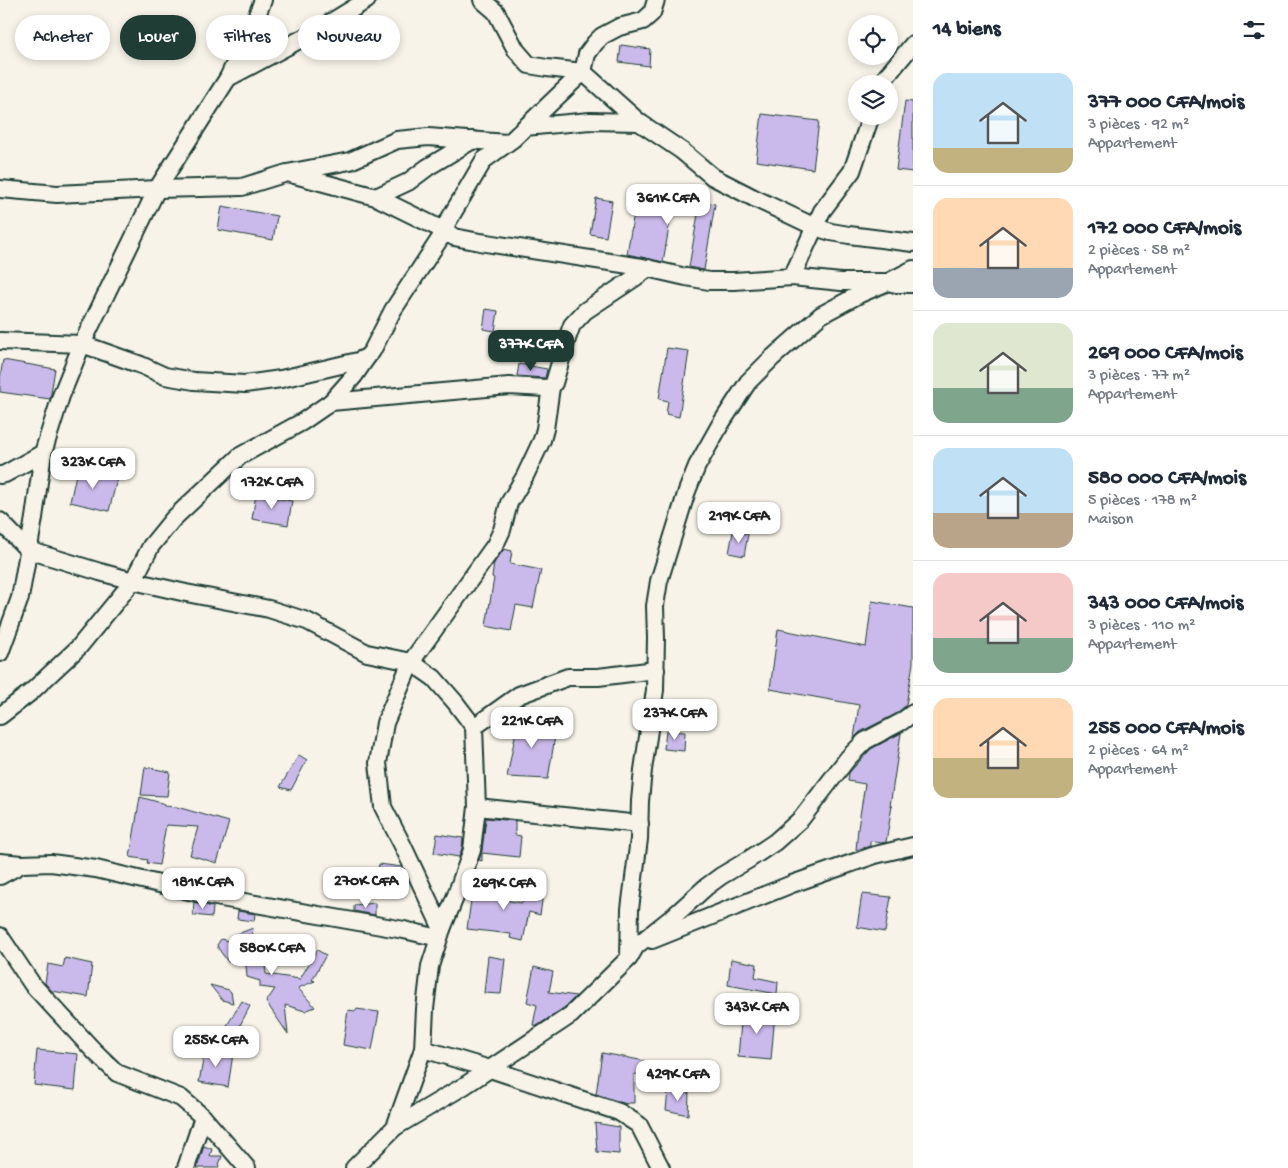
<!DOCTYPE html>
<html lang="fr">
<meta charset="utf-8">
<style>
body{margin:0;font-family:"Gochi Hand",sans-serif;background:#f6f6f7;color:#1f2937;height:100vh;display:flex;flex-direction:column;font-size:19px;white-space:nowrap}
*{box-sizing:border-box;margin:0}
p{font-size:16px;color:#747a83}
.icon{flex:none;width:28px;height:28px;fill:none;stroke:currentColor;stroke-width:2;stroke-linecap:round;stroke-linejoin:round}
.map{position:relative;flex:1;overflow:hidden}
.drawer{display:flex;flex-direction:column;background:#fff;width:375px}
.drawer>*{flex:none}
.guide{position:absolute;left:15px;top:15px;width:475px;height:45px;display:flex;gap:10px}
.fabs{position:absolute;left:848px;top:15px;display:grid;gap:10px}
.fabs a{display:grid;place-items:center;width:50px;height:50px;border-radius:50%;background:#fff;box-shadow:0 2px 8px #0003;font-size:25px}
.price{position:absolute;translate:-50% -42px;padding:0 11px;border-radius:10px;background:#fff;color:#222;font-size:16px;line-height:32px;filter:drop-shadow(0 1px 2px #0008)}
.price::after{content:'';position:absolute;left:50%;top:30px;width:15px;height:11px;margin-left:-8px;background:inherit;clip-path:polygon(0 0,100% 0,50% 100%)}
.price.current{background:#1f3d34;color:#fff}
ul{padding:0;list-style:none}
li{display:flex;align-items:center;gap:15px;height:125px;padding:0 20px}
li+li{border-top:1px solid #e0e1e3}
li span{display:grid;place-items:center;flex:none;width:140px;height:100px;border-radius:15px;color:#555}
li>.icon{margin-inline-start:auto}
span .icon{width:60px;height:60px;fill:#fffc;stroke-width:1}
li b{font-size:21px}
h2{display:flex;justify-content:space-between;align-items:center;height:60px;padding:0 20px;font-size:21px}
.chip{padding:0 18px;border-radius:22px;background:#fff;box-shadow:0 2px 8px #0003;font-size:18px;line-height:45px}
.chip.current{background:#1f3d34;color:#fff}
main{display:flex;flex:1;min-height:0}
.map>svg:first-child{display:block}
.building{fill:#cabaeb;stroke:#1f3d34}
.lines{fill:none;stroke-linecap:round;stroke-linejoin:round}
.street-casing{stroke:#1f3d34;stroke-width:20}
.street{stroke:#f7f3e8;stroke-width:16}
</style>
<main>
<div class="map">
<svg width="913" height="1168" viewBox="0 0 913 1168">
<rect width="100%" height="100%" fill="#f7f3e8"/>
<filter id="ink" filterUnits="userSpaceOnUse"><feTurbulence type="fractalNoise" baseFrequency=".02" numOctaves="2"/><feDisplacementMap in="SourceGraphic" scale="10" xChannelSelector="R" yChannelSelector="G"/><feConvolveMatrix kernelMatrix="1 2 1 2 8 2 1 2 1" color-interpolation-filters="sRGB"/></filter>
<g filter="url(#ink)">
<!-- building -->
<g class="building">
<path d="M 621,45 L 650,49 L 649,66 L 619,62 Z"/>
<path d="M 905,101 L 913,102 L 913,172 L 896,170 Z"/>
<path d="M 762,114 L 819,121 L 813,169 L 756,161 Z"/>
<path d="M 638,189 L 715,204 L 704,270 L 689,267 L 698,214 L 672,210 L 663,262 L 627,254 Z"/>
<path d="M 596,198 L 612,201 L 606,237 L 590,234 Z"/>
<path d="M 222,206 L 277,216 L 273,240 L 218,230 Z"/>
<path d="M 486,309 L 498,311 L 495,331 L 483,329 Z"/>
<path d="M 667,348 L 689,351 L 679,417 L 666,414 L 668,401 L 659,399 Z"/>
<path d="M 3,360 L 55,369 L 50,399 L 0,392 L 0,378 Z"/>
<path d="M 519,364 L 547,369 L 545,378 L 517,376 Z"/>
<path d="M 77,470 L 117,479 L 109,511 L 70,502 Z"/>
<path d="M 256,495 L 292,501 L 288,525 L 252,519 Z"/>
<path d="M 733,532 L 748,534 L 744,556 L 729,553 Z"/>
<path d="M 504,549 L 512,551 L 510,564 L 541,570 L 533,608 L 516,605 L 511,631 L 486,626 L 494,578 L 492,577 L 494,563 Z"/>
<path d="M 872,601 L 913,608 L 913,663 L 906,705 L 896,714 L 860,732 L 854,738 L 859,705 L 770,689 L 778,629 L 866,647 Z"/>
<path d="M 519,716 L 557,724 L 548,779 L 507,777 Z"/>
<path d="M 666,731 L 685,732 L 684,751 L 664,749 Z"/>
<path d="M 901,733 L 890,806 L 892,806 L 886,842 L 881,843 L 870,841 L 870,846 L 856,850 L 858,828 L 865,784 L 848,781 L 849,773 L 856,765 L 871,749 Z"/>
<path d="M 299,755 L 307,760 L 291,790 L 280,787 Z"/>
<path d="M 145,767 L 170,772 L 167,796 L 141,795 Z"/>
<path d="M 140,797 L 165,804 L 165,806 L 177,807 L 229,822 L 217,863 L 190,855 L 198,827 L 166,825 L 159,865 L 147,863 L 148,860 L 130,857 Z"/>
<path d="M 486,818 L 515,821 L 515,835 L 521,836 L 519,857 L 482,853 L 482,861 L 479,860 L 482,851 Z"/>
<path d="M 437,834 L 463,838 L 462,848 L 459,857 L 434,853 Z"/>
<path d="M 379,864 L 402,867 L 404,872 L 401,897 L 375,894 Z"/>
<path d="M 524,883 L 544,887 L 540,915 L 529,912 L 523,941 L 510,938 L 511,934 L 467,929 L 473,886 L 500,892 L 499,899 L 522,903 Z"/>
<path d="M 862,894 L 891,897 L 885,932 L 857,927 Z"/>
<path d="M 194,902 L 213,907 L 212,917 L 193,915 Z"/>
<path d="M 375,903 L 375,915 L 354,911 L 354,905 Z"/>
<path d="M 238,911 L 255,914 L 254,921 L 237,919 Z"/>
<path d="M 253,928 L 250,952 L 264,956 L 266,974 L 300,979 L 317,950 L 326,955 L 312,980 L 315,981 L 298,988 L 315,1007 L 305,1011 L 285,1005 L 288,1034 L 266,1002 L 275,989 L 260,987 L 260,981 L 247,977 L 246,965 L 228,962 L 218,948 L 217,945 L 221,939 L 234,943 L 235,935 Z"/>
<path d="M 488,956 L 505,959 L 501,994 L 484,993 Z"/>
<path d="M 65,958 L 92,964 L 88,997 L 52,991 L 45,983 L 48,964 L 63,967 Z"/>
<path d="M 731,959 L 757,964 L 755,977 L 778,982 L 777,994 L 728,985 Z"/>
<path d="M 534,967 L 553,972 L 549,992 L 576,996 L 565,1007 L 537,1026 L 533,1025 L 537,1005 L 527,1002 Z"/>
<path d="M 210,985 L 229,990 L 231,992 L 233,1003 L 222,1000 Z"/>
<path d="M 242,1001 L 250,1006 L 236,1033 L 226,1038 L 226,1027 Z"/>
<path d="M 356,1009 L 379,1012 L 372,1050 L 343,1045 L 348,1010 L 356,1011 Z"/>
<path d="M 742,1011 L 775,1013 L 771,1060 L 738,1057 Z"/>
<path d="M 37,1050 L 78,1054 L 75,1090 L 34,1085 Z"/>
<path d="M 205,1050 L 233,1054 L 228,1087 L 199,1082 Z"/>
<path d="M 602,1053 L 645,1061 L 643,1075 L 634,1074 L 634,1103 L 629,1103 L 628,1104 L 623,1103 L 596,1094 Z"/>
<path d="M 668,1091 L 689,1093 L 688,1115 L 666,1110 Z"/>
<path d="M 595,1123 L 619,1127 L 619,1154 L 597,1152 Z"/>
<path d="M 204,1146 L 212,1149 L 210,1156 L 222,1156 L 218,1168 L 197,1168 Z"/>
</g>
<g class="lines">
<defs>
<g id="street">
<path d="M 482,0 L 496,12 L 516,50 L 529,65 L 547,68 L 583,72 L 639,122"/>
<path d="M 228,78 L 318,30 L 367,0"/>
<path d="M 880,84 L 913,44"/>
<path d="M 525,127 L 590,121 L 639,122 L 682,151 L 713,177 L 754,198 L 815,227 L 831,232 L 849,235 L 913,243"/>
<path d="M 291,174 L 376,197 L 445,231 L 447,223 L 484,160 L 513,139 L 583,72 L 587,54 L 595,43 L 602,36 L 619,27 L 643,21 L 652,13 L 656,0"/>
<path d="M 0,189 L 57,194 L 157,189 L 242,187 L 287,173 L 350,161 L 397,140 L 428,137 L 507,143"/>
<path d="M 376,197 L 408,182 L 428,167 L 473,140"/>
<path d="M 792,277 L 822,211 L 852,171 L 871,116"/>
<path d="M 0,341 L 82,344 L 141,365 L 165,376 L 194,381 L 245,384 L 281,379 L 358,361 L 367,357 L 372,351 L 393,310 L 445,231 L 454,237 L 480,242 L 642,267 L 686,277 L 709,281 L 734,281 L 792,277 L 841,282 L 888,282 L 913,269"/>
<path d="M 331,402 L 509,386 L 545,388 L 551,387 L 554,383 L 567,339 L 572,325 L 585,311 L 639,275 L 648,268"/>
<path d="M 0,475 L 5,474 L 43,453"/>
<path d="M 0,521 L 28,550 L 100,572 L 133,581 L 186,593 L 269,609 L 307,621 L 367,653 L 411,662 L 434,678 L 455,702 L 474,727 L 477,807 L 472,850 L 456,895 L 442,929 L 430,966 L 425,1009 L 423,1049 L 395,1127"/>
<path d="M 0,653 L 20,598 L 34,518 L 43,453 L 61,396 L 82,344 L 157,189 L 228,78 L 255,20 L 263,0"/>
<path d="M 0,716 L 31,692 L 79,647 L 133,581 L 151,546 L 173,519 L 240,456 L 302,422 L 331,402 L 354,376 L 367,357"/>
<path d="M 474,727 L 519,695 L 568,677 L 598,677 L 656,670"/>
<path d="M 477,807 L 640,824"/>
<path d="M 0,862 L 22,864 L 51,863 L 96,869 L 210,896 L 404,930 L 439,938"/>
<path d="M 0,876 L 22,864"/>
<path d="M 442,929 L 403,846 L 383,807 L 378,763 L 385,723 L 411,662 L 495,545 L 502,530 L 509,503 L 525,476 L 542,440 L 545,429 L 551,387"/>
<path d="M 0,936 L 32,984 L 94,1051 L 117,1073 L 181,1098 L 203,1117 L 247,1168"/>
<path d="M 652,940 L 792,884 L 875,855 L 913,846"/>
<path d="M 629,958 L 630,909 L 639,839 L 640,801 L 643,770 L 655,690 L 656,638 L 655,606 L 659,581 L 669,549 L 687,491 L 697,466 L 720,425 L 748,382 L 772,358 L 821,315 L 860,294 L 888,282 L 896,284 L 913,284"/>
<path d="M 423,1049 L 490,1069 L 619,1112 L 639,1125 L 661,1168"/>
<path d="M 186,1168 L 203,1117"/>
<path d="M 354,1168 L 395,1127 L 464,1086 L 571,1015 L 629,958 L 636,946 L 675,915 L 706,887 L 721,876 L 748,860 L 775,842 L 801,819 L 848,758 L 865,741 L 901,722 L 913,713"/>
</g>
</defs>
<!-- street casing -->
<use href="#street" class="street-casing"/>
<!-- street -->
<use href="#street" class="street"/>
</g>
</g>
</svg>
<div class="fabs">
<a><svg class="icon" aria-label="locate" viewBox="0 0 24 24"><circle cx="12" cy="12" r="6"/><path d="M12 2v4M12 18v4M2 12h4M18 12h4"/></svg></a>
<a><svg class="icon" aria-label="layers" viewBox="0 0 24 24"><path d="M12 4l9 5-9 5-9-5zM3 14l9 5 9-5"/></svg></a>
</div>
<b class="price" style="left:668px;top:226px">361K CFA</b>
<b class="price current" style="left:531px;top:372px">377K CFA</b>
<b class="price" style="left:93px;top:490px">323K CFA</b>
<b class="price" style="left:272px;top:510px">172K CFA</b>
<b class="price" style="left:739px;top:544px">219K CFA</b>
<b class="price" style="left:675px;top:741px">237K CFA</b>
<b class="price" style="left:532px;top:749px">221K CFA</b>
<b class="price" style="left:366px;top:909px">270K CFA</b>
<b class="price" style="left:203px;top:910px">181K CFA</b>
<b class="price" style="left:504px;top:911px">269K CFA</b>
<b class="price" style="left:272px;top:976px">580K CFA</b>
<b class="price" style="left:757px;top:1035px">343K CFA</b>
<b class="price" style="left:216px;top:1068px">255K CFA</b>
<b class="price" style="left:678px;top:1102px">429K CFA</b>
<div class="guide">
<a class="chip">Acheter</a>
<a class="chip current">Louer</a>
<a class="chip">Filtres</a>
<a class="chip">Nouveau</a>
</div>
</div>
<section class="drawer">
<h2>14 biens<svg class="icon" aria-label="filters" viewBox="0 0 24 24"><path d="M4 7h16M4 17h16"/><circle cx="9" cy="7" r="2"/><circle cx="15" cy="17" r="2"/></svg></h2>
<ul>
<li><span style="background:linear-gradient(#bfe0f5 75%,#c2b280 0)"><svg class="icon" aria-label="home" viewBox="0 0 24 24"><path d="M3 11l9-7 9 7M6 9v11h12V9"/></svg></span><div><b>377 000 CFA/mois</b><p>3 pièces · 92 m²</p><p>Appartement</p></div></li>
<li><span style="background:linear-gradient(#ffd9b3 70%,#9aa5b1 0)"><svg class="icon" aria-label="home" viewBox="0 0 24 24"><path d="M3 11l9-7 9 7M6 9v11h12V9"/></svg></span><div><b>172 000 CFA/mois</b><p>2 pièces · 58 m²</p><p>Appartement</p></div></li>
<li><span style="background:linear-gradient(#dfe7d0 65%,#7fa58c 0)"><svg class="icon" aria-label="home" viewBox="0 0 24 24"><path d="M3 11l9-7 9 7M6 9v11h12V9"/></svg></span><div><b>269 000 CFA/mois</b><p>3 pièces · 77 m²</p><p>Appartement</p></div></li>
<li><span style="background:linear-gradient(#bfe0f5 65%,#b9a48a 0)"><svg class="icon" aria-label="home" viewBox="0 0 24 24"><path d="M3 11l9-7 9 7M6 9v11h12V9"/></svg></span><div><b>580 000 CFA/mois</b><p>5 pièces · 178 m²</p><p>Maison</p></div></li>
<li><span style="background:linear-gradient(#f6c9c9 65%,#7fa58c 0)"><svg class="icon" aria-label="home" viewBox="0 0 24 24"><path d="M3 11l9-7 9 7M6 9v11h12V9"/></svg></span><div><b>343 000 CFA/mois</b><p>3 pièces · 110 m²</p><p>Appartement</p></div></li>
<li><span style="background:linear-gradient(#ffd9b3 60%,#c2b280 0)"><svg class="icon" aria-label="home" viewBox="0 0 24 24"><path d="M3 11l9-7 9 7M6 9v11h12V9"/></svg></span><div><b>255 000 CFA/mois</b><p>2 pièces · 64 m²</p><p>Appartement</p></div></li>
</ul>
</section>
</main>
